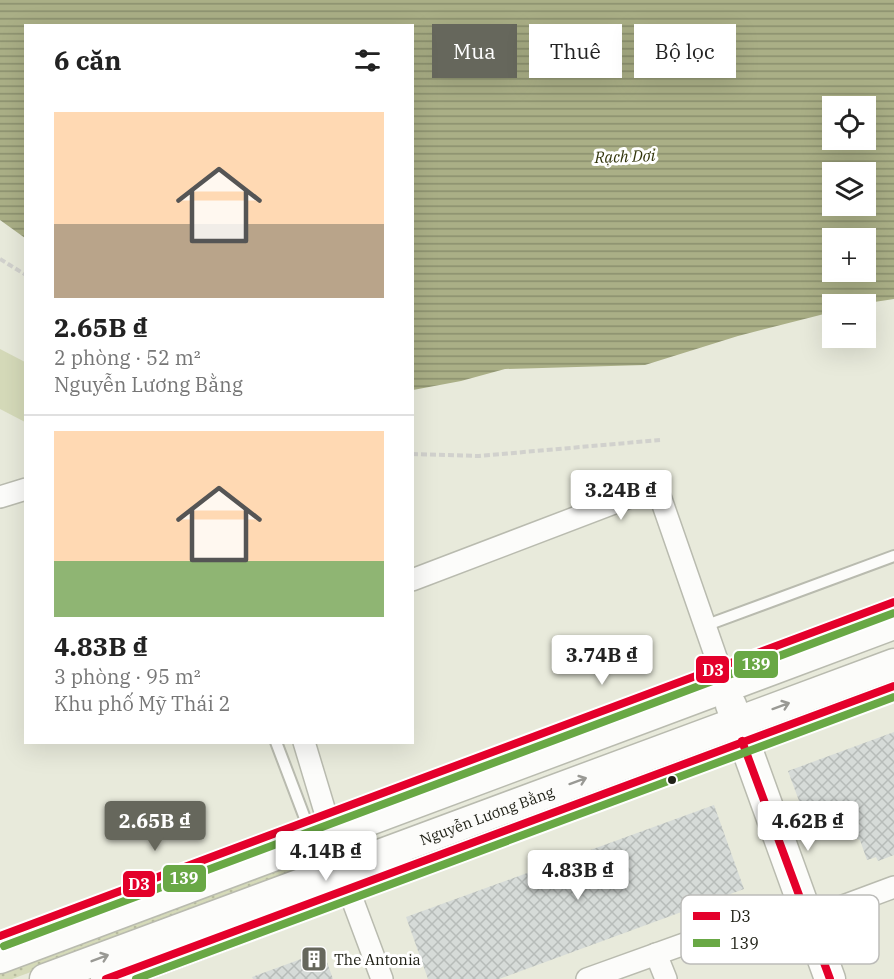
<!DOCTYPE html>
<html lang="vi">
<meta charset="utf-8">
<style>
body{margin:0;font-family:"IBM Plex Serif",serif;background:#f2f2f2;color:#222;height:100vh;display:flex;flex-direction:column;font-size:22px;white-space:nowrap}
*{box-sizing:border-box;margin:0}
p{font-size:20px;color:#767676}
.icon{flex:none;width:33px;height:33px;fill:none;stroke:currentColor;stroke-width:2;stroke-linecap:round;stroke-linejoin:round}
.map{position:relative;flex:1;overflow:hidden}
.side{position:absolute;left:24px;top:24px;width:390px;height:720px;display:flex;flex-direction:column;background:#fff;border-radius:0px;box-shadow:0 6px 24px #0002}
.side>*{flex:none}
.guide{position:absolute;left:432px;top:24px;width:372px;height:54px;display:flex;gap:12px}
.fabs{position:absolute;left:822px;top:96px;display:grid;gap:12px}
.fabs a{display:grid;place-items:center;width:54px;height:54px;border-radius:0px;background:#fff;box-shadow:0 6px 24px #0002;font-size:30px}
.price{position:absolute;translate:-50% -51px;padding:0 14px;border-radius:6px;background:#fff;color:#222;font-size:20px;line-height:39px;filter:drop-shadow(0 2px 3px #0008)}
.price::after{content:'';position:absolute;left:50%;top:36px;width:18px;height:14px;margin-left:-9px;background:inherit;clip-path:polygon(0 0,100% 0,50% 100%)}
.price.current{background:#66675c;color:#fff}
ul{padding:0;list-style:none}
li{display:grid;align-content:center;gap:12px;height:318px;padding:0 30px}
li+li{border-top:2px solid #e0e0e0}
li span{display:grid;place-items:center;height:186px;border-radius:0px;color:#555}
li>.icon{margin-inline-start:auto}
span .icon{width:108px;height:108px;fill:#fffc;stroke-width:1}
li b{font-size:26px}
h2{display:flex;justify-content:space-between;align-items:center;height:72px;padding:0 30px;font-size:26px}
.chip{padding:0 21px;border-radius:0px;background:#fff;box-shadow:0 6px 24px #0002;font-size:21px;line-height:54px}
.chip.current{background:#66675c;color:#fff}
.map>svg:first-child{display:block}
.grass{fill:url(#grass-dots)}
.pitch{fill:#d5dab9}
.water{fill:url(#water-rules);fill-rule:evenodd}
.building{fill:url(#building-cross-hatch)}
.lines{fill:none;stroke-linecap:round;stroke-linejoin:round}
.lane-casing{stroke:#b9bbaf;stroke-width:14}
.street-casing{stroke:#b9bbaf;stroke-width:24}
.secondary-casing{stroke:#b9bbaf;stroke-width:33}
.path{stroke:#d1d1cd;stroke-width:4;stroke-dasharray:6 3;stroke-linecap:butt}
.lane{stroke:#fcfcfa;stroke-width:10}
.street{stroke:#fcfcfa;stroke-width:21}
.secondary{stroke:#fcfcfa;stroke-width:30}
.bus-1-casing{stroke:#fff;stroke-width:12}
.bus-2-casing{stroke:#fff;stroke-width:12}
.bus-1{stroke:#e4002b;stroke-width:8}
.bus-2{stroke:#69a845;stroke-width:8}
.oneway{stroke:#999994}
.bus-dot{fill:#202117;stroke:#fff;stroke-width:2}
.labels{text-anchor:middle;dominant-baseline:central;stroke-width:6;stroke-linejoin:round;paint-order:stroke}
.street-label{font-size:15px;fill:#202117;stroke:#fff}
.poi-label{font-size:15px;fill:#202117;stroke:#fff;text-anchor:start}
.water-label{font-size:16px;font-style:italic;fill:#33360c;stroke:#fff}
.key{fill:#fff;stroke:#bcbcb9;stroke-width:1.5}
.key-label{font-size:16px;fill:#202117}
.line-badge{stroke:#fff;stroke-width:2}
.badge-label{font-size:16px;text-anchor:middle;font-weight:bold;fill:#fff}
</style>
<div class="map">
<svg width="894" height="979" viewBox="0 0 894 979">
<defs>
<pattern id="grass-dots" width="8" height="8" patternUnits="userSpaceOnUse" patternTransform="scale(1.5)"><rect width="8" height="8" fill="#d5dab9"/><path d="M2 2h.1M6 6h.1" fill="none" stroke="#b7bb9e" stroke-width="1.8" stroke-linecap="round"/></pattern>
<pattern id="water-rules" width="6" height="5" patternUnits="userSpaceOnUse" patternTransform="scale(1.5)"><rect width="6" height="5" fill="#aaaf86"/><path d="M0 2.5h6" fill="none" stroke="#8a8e6d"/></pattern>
<pattern id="building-cross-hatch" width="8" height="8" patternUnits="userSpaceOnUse" patternTransform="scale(1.5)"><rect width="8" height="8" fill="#d6dbd8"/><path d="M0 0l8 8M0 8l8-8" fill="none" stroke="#b7bcb9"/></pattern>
</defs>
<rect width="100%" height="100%" fill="#e8eadb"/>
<!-- grass -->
<path class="grass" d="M 301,859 L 305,865 L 302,871 L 12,979 L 0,979 L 0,970 Z"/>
<!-- pitch -->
<path class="pitch" d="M 0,349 L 25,362 L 25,422 L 0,409 Z"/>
<!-- water -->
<path class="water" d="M 0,0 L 894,0 L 894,299 L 861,304 L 832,304 L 832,312 L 738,336 L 645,365 L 505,369 L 461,381 L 413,390 L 412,26 L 26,26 L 25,238 L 0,220 ZM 832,106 L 866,106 L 866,140 L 832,140 ZM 832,172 L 866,172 L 866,206 L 832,206 ZM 832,238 L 866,238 L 866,272 L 832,272 Z"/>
<!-- building -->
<g class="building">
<path d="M 894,732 L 894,855 L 878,861 L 876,857 L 867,860 L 860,840 L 837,830 L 813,839 L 788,771 Z"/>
<path d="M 714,805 L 744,889 L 499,979 L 428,979 L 406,917 Z"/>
<path d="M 323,951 L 333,979 L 253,979 L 252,977 Z"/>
</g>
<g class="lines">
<defs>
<g id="lane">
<path d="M 707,625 L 894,556"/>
<path d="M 276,742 L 306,821"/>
</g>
<g id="street">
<path d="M 0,497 L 26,489"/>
<path d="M 412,580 L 643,492 L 654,491 L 661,499 L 726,686"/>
<path d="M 304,742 L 348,888 L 382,979"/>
<path d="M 808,919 L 894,887"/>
<path d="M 656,954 L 666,979"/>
<path d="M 587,979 L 801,902"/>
</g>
<g id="secondary">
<path d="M 731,705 L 830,979"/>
<path d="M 0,958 L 894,624"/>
<path id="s1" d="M 45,979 L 894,664"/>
<path d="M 106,979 L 399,869"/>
</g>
</defs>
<!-- lane casing -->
<use href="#lane" class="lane-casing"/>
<!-- street casing -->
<use href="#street" class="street-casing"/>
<!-- secondary casing -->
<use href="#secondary" class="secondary-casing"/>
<!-- path -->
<g class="path">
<path d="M 0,259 L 26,275"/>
<path d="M 412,454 L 479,456 L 660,440"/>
</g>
<!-- lane -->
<use href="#lane" class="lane"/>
<!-- street -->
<use href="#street" class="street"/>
<!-- secondary -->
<use href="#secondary" class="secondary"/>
<defs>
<g id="bus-1">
<path d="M 742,741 L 830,979"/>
<path d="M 0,936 L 894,602"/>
<path d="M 106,979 L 894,686"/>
</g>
<g id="bus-2">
<path d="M 4,946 L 894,613"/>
<path d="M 136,979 L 894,697"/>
</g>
</defs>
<!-- bus-1 casing -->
<use href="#bus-1" class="bus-1-casing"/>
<!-- bus-2 casing -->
<use href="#bus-2" class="bus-2-casing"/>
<!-- bus-1 -->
<use href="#bus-1" class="bus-1"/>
<!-- bus-2 -->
<use href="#bus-2" class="bus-2"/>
</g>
<!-- one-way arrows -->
<defs><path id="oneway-shaft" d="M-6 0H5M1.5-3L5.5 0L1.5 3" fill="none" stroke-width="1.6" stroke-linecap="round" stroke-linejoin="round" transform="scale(1.5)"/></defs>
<g class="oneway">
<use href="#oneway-shaft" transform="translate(781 706) rotate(-20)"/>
<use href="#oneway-shaft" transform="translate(578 781) rotate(-20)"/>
<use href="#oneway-shaft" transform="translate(100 958) rotate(-21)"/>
</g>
<!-- icons -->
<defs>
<symbol id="building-square" viewBox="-11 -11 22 22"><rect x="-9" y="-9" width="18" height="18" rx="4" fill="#66675c" stroke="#fff"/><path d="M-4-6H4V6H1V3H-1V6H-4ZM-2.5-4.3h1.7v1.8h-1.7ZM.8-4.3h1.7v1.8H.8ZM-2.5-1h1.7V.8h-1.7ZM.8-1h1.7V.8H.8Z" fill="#fff"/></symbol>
</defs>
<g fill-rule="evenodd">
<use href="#building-square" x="299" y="944" width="30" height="30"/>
</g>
<!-- markers -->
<circle class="bus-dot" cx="672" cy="780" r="5"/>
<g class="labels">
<!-- street labels -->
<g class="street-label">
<text stroke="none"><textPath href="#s1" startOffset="471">Nguyễn Lương Bằng</textPath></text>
</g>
<!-- poi labels -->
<g class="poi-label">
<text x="334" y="959">The Antonia</text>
</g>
<!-- water labels -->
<g class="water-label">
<text transform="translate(625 156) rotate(-2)">Rạch Dơi</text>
</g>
</g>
<!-- legend -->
<rect x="681" y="895" width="198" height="69" rx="9" class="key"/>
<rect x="693" y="912" width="27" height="8" fill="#e4002b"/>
<rect x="693" y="939" width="27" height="8" fill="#69a845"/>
<g class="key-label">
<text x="730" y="922">D3</text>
<text x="730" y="949">139</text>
</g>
<g class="line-badge">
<rect x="733" y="650" width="46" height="29" rx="6" fill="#69a845"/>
<rect x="695" y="655" width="35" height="29" rx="6" fill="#e4002b"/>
<rect x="162" y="864" width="45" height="29" rx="6" fill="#69a845"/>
<rect x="122" y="870" width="34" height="28" rx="6" fill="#e4002b"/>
</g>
<g class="badge-label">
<text x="756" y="670">139</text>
<text x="713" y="676">D3</text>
<text x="184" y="884">139</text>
<text x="139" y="890">D3</text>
</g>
</svg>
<div class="fabs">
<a><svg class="icon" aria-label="locate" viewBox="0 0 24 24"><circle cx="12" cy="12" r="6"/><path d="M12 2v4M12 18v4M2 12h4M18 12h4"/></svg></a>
<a><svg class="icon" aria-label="layers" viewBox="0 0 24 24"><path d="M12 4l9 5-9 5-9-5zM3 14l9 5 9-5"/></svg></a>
<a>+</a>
<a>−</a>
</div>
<b class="price" style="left:621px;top:521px">3.24B ₫</b>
<b class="price" style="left:602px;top:686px">3.74B ₫</b>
<b class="price current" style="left:155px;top:852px">2.65B ₫</b>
<b class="price" style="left:808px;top:852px">4.62B ₫</b>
<b class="price" style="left:326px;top:882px">4.14B ₫</b>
<b class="price" style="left:578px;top:901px">4.83B ₫</b>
<div class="guide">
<a class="chip current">Mua</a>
<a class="chip">Thuê</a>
<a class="chip">Bộ lọc</a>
</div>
<section class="side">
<h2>6 căn<svg class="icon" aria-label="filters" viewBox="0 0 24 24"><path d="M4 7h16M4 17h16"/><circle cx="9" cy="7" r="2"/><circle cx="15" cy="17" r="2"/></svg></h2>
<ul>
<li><span style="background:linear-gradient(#ffd9b3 60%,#b9a48a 0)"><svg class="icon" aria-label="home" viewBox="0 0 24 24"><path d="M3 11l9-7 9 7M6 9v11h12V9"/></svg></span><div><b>2.65B ₫</b><p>2 phòng · 52 m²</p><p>Nguyễn Lương Bằng</p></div></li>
<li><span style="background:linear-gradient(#ffd9b3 70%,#8fb573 0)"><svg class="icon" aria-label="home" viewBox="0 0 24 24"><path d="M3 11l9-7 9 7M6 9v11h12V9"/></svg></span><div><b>4.83B ₫</b><p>3 phòng · 95 m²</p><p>Khu phố Mỹ Thái 2</p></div></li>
</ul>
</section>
</div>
